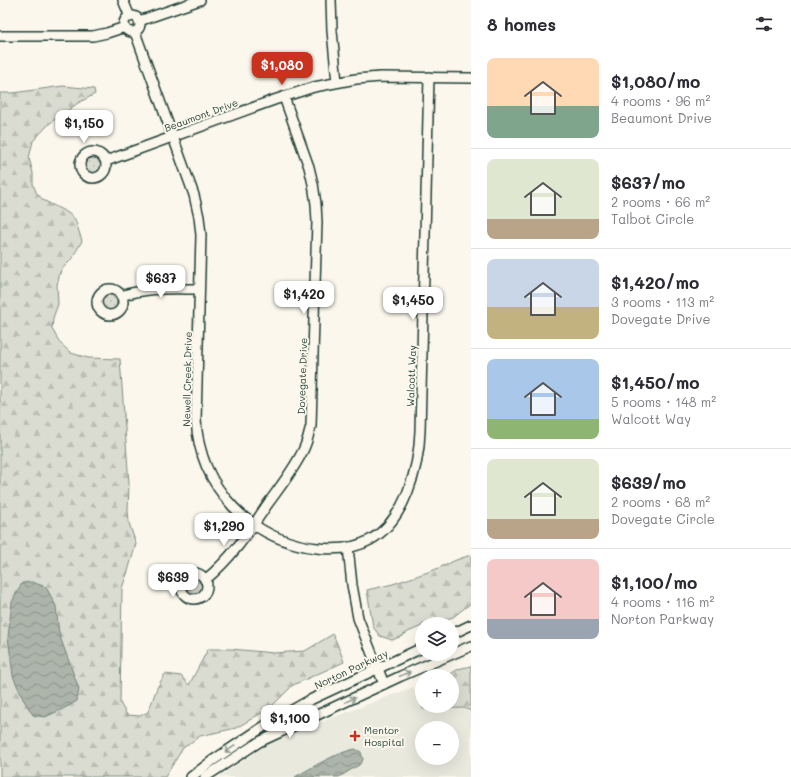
<!DOCTYPE html>
<meta charset="utf-8">
<style>
body{margin:0;font-family:Mali,sans-serif;background:#f2f2f3;color:#2b2b33;height:100vh;display:flex;flex-direction:column;font-size:15px;white-space:nowrap}
*{box-sizing:border-box;margin:0}
p{font-size:13px;color:#7c7c81}
.icon{flex:none;width:22px;height:22px;fill:none;stroke:currentColor;stroke-width:2;stroke-linecap:round;stroke-linejoin:round}
.map{position:relative;flex:1;overflow:hidden}
.drawer{display:flex;flex-direction:column;background:#fff;width:320px}
.drawer>*{flex:none}
.tools{position:absolute;left:415px;top:617px;display:grid;gap:8px}
.tools a{display:grid;place-items:center;width:44px;height:44px;border-radius:50%;background:#fff;box-shadow:0 4px 16px #0002;font-size:20px}
.price{position:absolute;translate:-50% -34px;padding:0 9px;border-radius:8px;background:#fff;color:#222;font-size:13px;line-height:26px;filter:drop-shadow(0 1px 2px #0008)}
.price::after{content:'';position:absolute;left:50%;top:24px;width:12px;height:9px;margin-left:-6px;background:inherit;clip-path:polygon(0 0,100% 0,50% 100%)}
.price.current{background:#c8321e;color:#fff}
ul{padding:0;list-style:none}
li{display:flex;align-items:center;gap:12px;height:100px;padding:0 16px}
li+li{border-top:1px solid #e1e1e2}
li span{display:grid;place-items:center;flex:none;width:112px;height:80px;border-radius:8px;color:#555}
li>.icon{margin-inline-start:auto}
span .icon{width:48px;height:48px;fill:#fffc;stroke-width:1}
li b{font-size:17px}
h2{display:flex;justify-content:space-between;align-items:center;height:48px;padding:0 16px;font-size:17px}
main{display:flex;flex:1;min-height:0}
.map>svg:first-child{display:block}
.built{fill:#eae9de;fill-rule:evenodd}
.grass{fill:url(#grass-dots);stroke:#7d8c82}
.forest{fill:url(#forest-firs);stroke:#7d8c82}
.water{fill:url(#water-waves);stroke:#74847b}
.lines{fill:none;stroke-linecap:round;stroke-linejoin:round}
.minor-casing{stroke:#1f3d34;stroke-width:12}
.minor{stroke:#fbf7ec;stroke-width:9}
.oneway{stroke:#8d9a90}
.poi-dot{fill:#c8321e;stroke:#fbf7ec;stroke-width:1.5}
.labels{text-anchor:middle;dominant-baseline:central;stroke-width:4;stroke-linejoin:round;paint-order:stroke}
.street-label{font-size:10px;fill:#1f3d34;stroke:#fbf7ec}
.poi-label{font-size:10px;fill:#1f3d34;stroke:#fbf7ec;text-anchor:start}
</style>
<main>
<div class="map">
<svg width="471" height="777" viewBox="0 0 471 777">
<defs>
<pattern id="grass-dots" width="8" height="8" patternUnits="userSpaceOnUse"><rect width="8" height="8" fill="#dbdcd1"/><path d="M2 2h.1M6 6h.1" fill="none" stroke="#bcbeb4" stroke-width="1.8" stroke-linecap="round"/></pattern>
<pattern id="forest-firs" width="22" height="20" patternUnits="userSpaceOnUse"><rect width="22" height="20" fill="#dbdcd1"/><path d="M5 1l3.5 6h-7zM16 11l3.5 6h-7z" fill="#bcbeb4"/></pattern>
<pattern id="water-waves" width="16" height="10" patternUnits="userSpaceOnUse"><rect width="16" height="10" fill="#adb4aa"/><path d="M0 5q4-4 8 0t8 0" fill="none" stroke="#8c948b"/></pattern>
</defs>
<rect width="100%" height="100%" fill="#fbf7ec"/>
<filter id="ink" filterUnits="userSpaceOnUse"><feTurbulence type="fractalNoise" baseFrequency=".025" numOctaves="2"/><feDisplacementMap in="SourceGraphic" scale="8" xChannelSelector="R" yChannelSelector="G"/><feConvolveMatrix kernelMatrix="1 2 1 2 8 2 1 2 1" color-interpolation-filters="sRGB"/></filter>
<g filter="url(#ink)">
<!-- built -->
<path class="built" d="M 413,687 L 423,709 L 465,708 L 471,711 L 471,777 L 219,777 L 269,743 L 329,719 ZM 422,728 L 452,728 L 452,758 L 422,758 Z"/>
<!-- grass -->
<g class="grass">
<circle cx="93" cy="166" r="8"/>
<circle cx="109" cy="303" r="8"/>
<circle cx="194" cy="586" r="8"/>
</g>
<!-- forest -->
<g class="forest">
<path d="M 63,86 L 94,89 L 95,94 L 78,103 L 50,123 L 33,141 L 29,158 L 33,173 L 33,184 L 36,192 L 43,200 L 68,213 L 75,219 L 82,241 L 71,260 L 61,270 L 57,285 L 58,304 L 53,318 L 52,329 L 60,343 L 71,353 L 88,358 L 120,359 L 129,484 L 128,510 L 129,523 L 136,544 L 128,571 L 122,588 L 120,703 L 127,715 L 140,716 L 148,712 L 157,688 L 165,674 L 181,676 L 189,685 L 208,649 L 231,649 L 274,653 L 305,651 L 333,634 L 340,651 L 344,662 L 293,685 L 270,708 L 236,728 L 200,736 L 183,748 L 165,777 L 0,777 L 0,93 L 13,93 Z"/>
<path d="M 471,555 L 471,603 L 453,617 L 429,624 L 422,624 L 422,626 L 408,632 L 402,636 L 392,640 L 380,636 L 373,627 L 367,590 L 393,584 L 434,570 L 456,560 Z"/>
<path d="M 471,666 L 471,711 L 465,708 L 423,709 L 422,706 L 452,706 L 452,676 L 448,676 L 458,669 Z"/>
</g>
<!-- water -->
<g class="water">
<path d="M 32,582 L 46,587 L 56,606 L 59,634 L 79,689 L 77,701 L 63,709 L 45,717 L 33,715 L 23,699 L 13,676 L 8,637 L 12,602 L 22,583 Z"/>
<path d="M 355,749 L 361,752 L 363,760 L 359,765 L 339,777 L 295,777 C 313,767 335,753 355,749 Z"/>
</g>
<g class="lines">
<defs>
<g id="minor">
<path d="M 123,0 L 130,17"/>
<path d="M 331,0 L 332,31 L 337,82"/>
<circle cx="132" cy="24" r="8"/>
<path d="M 139,21 L 200,0"/>
<path d="M 135,32 L 194,195 L 199,217 L 201,235 L 196,420 C 200,488 250,540 317,548 C 335,550 354,549 370,540 C 405,521 419,467 420,431 L 429,77"/>
<path d="M 0,36 L 93,36 L 107,33 L 125,27"/>
<circle cx="93" cy="165" r="13"/>
<path d="M 106,161 L 274,100 L 314,87 L 356,79 L 381,77 L 471,78"/>
<circle cx="110" cy="302" r="13"/>
<path d="M 121,296 C 148,287 171,289 199,289"/>
<path d="M 348,547 L 352,585 L 358,618 L 374,659 L 384,684"/>
<circle cx="194" cy="586" r="13"/>
<path d="M 205,580 C 231,559 249,532 267,505 C 279,488 297,466 305,446 C 308,439 309,432 311,426 L 315,284 L 317,222 L 316,204 L 313,184 L 309,167 L 284,97"/>
<path d="M 452,634 L 471,625"/>
<path d="M 191,777 L 212,761 L 266,725 L 310,700 L 422,648"/>
<path d="M 205,777 L 259,742 L 401,676 L 471,646"/>
</g>
</defs>
<!-- minor casing -->
<use href="#minor" class="minor-casing"/>
<!-- minor -->
<use href="#minor" class="minor"/>
</g>
<!-- one-way arrows -->
<defs><path id="oneway-shaft" d="M-6 0H5M1.5-3L5.5 0L1.5 3" fill="none" stroke-width="1.6" stroke-linecap="round" stroke-linejoin="round"/></defs>
<g class="oneway">
<use href="#oneway-shaft" transform="translate(405 674) rotate(-23)"/>
<use href="#oneway-shaft" transform="translate(350 700) rotate(-25)"/>
<use href="#oneway-shaft" transform="translate(230 749) rotate(146)"/>
</g>
</g>
<!-- markers -->
<path class="poi-dot" d="M353 730h4v4h4v4h-4v4h-4v-4h-4v-4h4z"/>
<g class="labels">
<!-- street labels -->
<g class="street-label">
<text transform="translate(201 115) rotate(-20)">Beaumont Drive</text>
<text transform="translate(302 376) rotate(-88)">Dovegate Drive</text>
<text transform="translate(411 376) rotate(-88)">Walcott Way</text>
<text transform="translate(187 379) rotate(-89)">Newell Creek Drive</text>
<text transform="translate(351 669) rotate(-25)">Norton Parkway</text>
</g>
<!-- poi labels -->
<g class="poi-label">
<text x="364" y="730">Mentor<tspan x="364" dy="12">Hospital</tspan></text>
</g>
</g>
</svg>
<div class="tools">
<a><svg class="icon" aria-label="layers" viewBox="0 0 24 24"><path d="M12 4l9 5-9 5-9-5zM3 14l9 5 9-5"/></svg></a>
<a>+</a>
<a>−</a>
</div>
<b class="price current" style="left:282px;top:86px">$1,080</b>
<b class="price" style="left:84px;top:144px">$1,150</b>
<b class="price" style="left:161px;top:299px">$637</b>
<b class="price" style="left:304px;top:315px">$1,420</b>
<b class="price" style="left:413px;top:321px">$1,450</b>
<b class="price" style="left:224px;top:547px">$1,290</b>
<b class="price" style="left:173px;top:598px">$639</b>
<b class="price" style="left:290px;top:739px">$1,100</b>
</div>
<section class="drawer">
<h2>8 homes<svg class="icon" aria-label="filters" viewBox="0 0 24 24"><path d="M4 7h16M4 17h16"/><circle cx="9" cy="7" r="2"/><circle cx="15" cy="17" r="2"/></svg></h2>
<ul>
<li><span style="background:linear-gradient(#ffd9b3 60%,#7fa58c 0)"><svg class="icon" aria-label="home" viewBox="0 0 24 24"><path d="M3 11l9-7 9 7M6 9v11h12V9"/></svg></span><div><b>$1,080/mo</b><p>4 rooms · 96 m²</p><p>Beaumont Drive</p></div></li>
<li><span style="background:linear-gradient(#dfe7d0 75%,#b9a48a 0)"><svg class="icon" aria-label="home" viewBox="0 0 24 24"><path d="M3 11l9-7 9 7M6 9v11h12V9"/></svg></span><div><b>$637/mo</b><p>2 rooms · 66 m²</p><p>Talbot Circle</p></div></li>
<li><span style="background:linear-gradient(#c9d6e8 60%,#c2b280 0)"><svg class="icon" aria-label="home" viewBox="0 0 24 24"><path d="M3 11l9-7 9 7M6 9v11h12V9"/></svg></span><div><b>$1,420/mo</b><p>3 rooms · 113 m²</p><p>Dovegate Drive</p></div></li>
<li><span style="background:linear-gradient(#a9c7e8 75%,#8fb573 0)"><svg class="icon" aria-label="home" viewBox="0 0 24 24"><path d="M3 11l9-7 9 7M6 9v11h12V9"/></svg></span><div><b>$1,450/mo</b><p>5 rooms · 148 m²</p><p>Walcott Way</p></div></li>
<li><span style="background:linear-gradient(#dfe7d0 75%,#b9a48a 0)"><svg class="icon" aria-label="home" viewBox="0 0 24 24"><path d="M3 11l9-7 9 7M6 9v11h12V9"/></svg></span><div><b>$639/mo</b><p>2 rooms · 68 m²</p><p>Dovegate Circle</p></div></li>
<li><span style="background:linear-gradient(#f6c9c9 75%,#9aa5b1 0)"><svg class="icon" aria-label="home" viewBox="0 0 24 24"><path d="M3 11l9-7 9 7M6 9v11h12V9"/></svg></span><div><b>$1,100/mo</b><p>4 rooms · 116 m²</p><p>Norton Parkway</p></div></li>
</ul>
</section>
</main>
